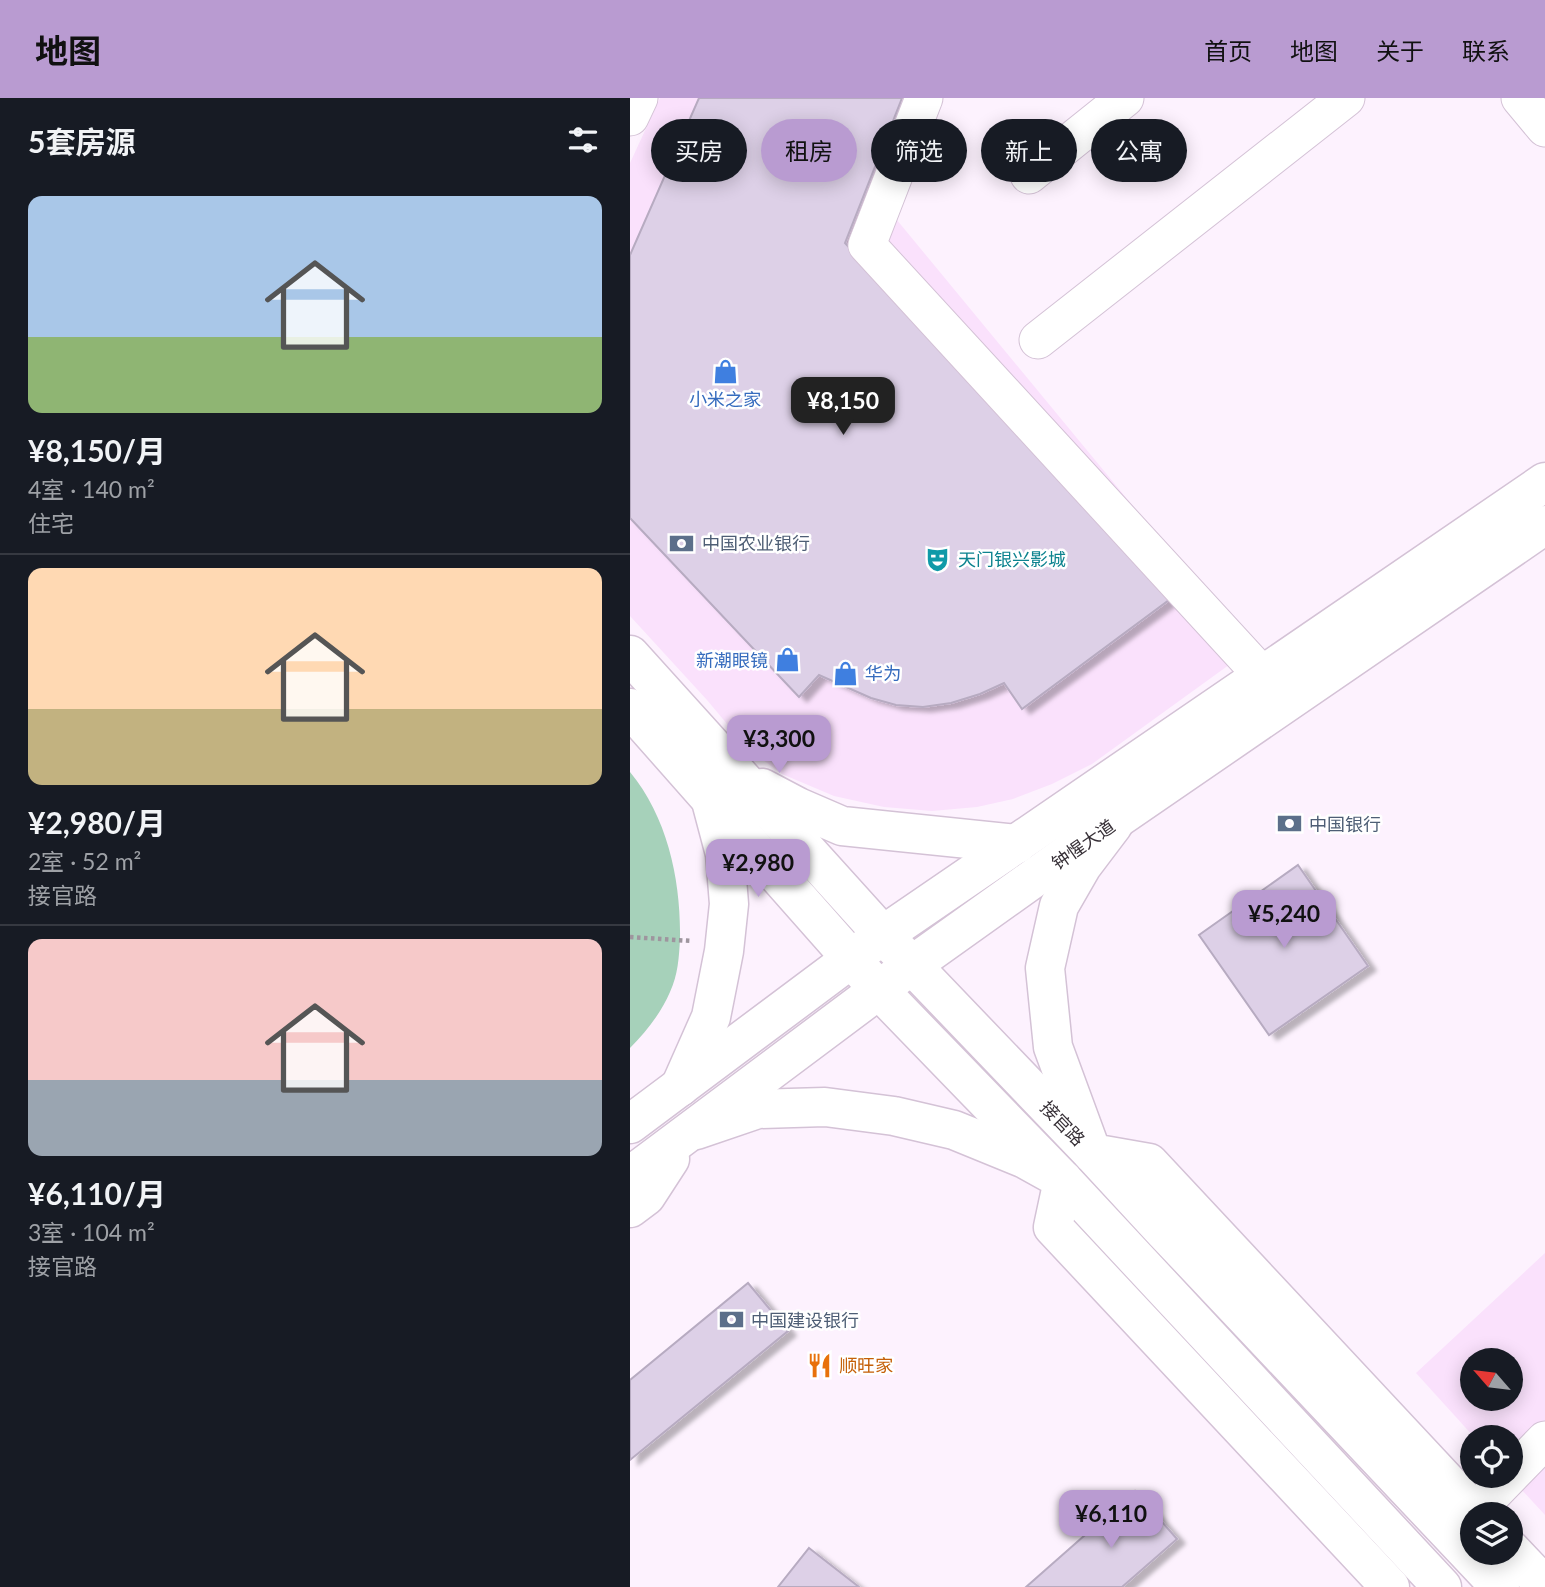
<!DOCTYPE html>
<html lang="zh">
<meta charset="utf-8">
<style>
body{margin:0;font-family:Lato,"Noto Sans SC",sans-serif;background:#20242c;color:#f1f3f6;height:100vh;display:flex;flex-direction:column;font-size:26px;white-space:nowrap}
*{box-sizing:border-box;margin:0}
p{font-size:23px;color:#9ea1a6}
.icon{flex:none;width:38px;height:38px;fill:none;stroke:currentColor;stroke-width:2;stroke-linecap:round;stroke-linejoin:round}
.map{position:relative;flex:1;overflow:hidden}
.sheet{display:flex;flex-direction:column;background:#171b24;width:630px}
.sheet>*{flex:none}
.top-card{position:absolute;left:21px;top:21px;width:665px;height:63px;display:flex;gap:14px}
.needle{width:46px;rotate:298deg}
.tools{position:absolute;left:830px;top:1250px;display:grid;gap:14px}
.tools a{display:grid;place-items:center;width:63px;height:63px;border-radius:50%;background:#171b24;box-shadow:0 4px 18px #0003;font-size:35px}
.price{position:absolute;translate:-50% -60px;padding:0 16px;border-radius:14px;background:#b99bd1;color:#111;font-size:23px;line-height:46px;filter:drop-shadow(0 2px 4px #0008)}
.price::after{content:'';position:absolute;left:50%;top:42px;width:21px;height:16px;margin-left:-10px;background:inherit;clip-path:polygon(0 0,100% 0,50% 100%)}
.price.current{background:#222;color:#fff}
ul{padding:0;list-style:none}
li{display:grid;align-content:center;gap:14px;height:371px;padding:0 28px}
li+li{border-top:2px solid #363941}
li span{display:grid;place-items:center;height:217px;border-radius:14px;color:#555}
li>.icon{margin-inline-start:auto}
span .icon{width:126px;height:126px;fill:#fffc;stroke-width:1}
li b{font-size:30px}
h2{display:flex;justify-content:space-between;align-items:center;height:84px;padding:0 28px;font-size:30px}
.tag{padding:0 24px;border-radius:32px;background:#171b24;box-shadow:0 4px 18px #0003;font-size:24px;line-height:63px}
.tag.current{background:#b99bd1;color:#111}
header{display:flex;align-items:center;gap:42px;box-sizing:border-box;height:98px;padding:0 35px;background:#b99bd1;color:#111}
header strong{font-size:33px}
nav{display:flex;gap:38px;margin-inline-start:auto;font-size:24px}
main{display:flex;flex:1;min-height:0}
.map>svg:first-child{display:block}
.built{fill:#fae1fc;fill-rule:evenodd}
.green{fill:#a6d1ba}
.building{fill:#ddd0e7;stroke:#b7abc1;stroke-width:2;filter:url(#shadow)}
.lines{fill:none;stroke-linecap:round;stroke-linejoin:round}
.minor-casing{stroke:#d4c2d6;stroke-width:39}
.major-casing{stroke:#d4c2d6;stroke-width:41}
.highway-casing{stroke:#d4c2d6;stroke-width:41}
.path{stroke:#9e959e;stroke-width:4.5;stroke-dasharray:3.5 3.5;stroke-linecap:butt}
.minor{stroke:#fff;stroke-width:37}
.major{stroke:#fff;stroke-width:38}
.highway{stroke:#fff;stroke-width:38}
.labels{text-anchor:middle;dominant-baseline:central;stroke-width:5;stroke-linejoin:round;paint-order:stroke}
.shop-label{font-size:18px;fill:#366cbe;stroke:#fff}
.service-label{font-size:18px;fill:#4e5e75;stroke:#fff;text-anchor:start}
.culture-label{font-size:18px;fill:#0d838f;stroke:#fff;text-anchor:start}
.street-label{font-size:18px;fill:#373037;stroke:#fff}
.food-label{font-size:18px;fill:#c56008;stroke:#fff;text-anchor:start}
</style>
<header>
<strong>地图</strong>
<nav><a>首页</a><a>地图</a><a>关于</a><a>联系</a></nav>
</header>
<main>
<section class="sheet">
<h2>5套房源<svg class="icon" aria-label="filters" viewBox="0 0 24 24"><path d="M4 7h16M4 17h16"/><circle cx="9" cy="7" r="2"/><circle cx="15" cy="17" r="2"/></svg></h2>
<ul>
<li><span style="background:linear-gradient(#a9c7e8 65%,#8fb573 0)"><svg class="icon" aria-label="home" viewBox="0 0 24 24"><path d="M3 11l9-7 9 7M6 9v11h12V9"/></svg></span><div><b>¥8,150/月</b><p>4室 · 140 m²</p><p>住宅</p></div></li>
<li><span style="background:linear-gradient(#ffd9b3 65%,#c2b280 0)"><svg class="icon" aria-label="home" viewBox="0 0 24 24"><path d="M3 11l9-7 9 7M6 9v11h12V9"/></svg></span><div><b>¥2,980/月</b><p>2室 · 52 m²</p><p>接官路</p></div></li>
<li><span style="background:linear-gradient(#f6c9c9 65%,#9aa5b1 0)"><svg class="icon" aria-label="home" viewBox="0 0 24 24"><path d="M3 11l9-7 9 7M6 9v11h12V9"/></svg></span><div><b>¥6,110/月</b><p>3室 · 104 m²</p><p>接官路</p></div></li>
</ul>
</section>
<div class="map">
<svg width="915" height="1489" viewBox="0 0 915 1489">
<defs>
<filter id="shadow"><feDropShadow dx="8" dy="4.5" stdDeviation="2" flood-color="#0004"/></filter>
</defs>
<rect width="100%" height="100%" fill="#fdf2fe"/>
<!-- built -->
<g class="built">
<path d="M 30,0 L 279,0 L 243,93 L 621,551 L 462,666 L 422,686 L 383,701 L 347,709 L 302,713 L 254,709 L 204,698 L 152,676 L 118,651 L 77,602 L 0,518 L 0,65 Z"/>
<path d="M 915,1155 L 915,1417 L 878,1377 L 880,1377 L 880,1339 L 844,1339 L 786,1275 ZM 842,1262 L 880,1262 L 880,1300 L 842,1300 Z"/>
</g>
<!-- green -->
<path class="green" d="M 0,674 C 38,720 51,783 50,841 C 49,859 48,877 40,894 C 31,915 16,934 0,950 Z"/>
<!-- building -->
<g class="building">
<path d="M 69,0 L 272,0 L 215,145 L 543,499 L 392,611 L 374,585 L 350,596 L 321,605 L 293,609 L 266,607 L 241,600 L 189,577 L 169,599 L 0,420 L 0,157 Z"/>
<path d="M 668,767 L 738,868 L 639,937 L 569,837 Z"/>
<path d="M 118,1185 L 158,1233 L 0,1362 L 0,1282 Z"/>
<path d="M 505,1393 L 547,1441 L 492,1489 L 396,1489 Z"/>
<path d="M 179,1450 L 229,1489 L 148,1489 Z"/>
</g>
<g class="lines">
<defs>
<g id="minor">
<path d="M 294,0 L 237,147 L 633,578"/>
<path d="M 890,0 L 915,30"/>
<path d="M 0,19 L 9,0"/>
<path d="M 399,77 L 495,0"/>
<path d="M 408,242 L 716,0"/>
<path d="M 843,1416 L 915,1342"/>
</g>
<g id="major">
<path d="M 0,557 L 253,837 L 462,1055 L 533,1132 L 870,1489"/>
<path d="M 0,610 L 249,892 L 433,1082 L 812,1489"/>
<path d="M 132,690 L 168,709 L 212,728 L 387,746"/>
<path d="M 483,727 L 452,768 L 429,808 L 415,870 L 423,949 L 462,1055 L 519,1065 L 847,1416"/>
<path d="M 50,989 L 81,919 L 94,853 L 99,806 L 95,756 L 82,707"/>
<path d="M 66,1032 L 128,1011 L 195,1009 L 264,1018 L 324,1032 L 395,1061 L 433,1082 L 423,1129 L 760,1489"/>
<path d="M 880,1451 L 915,1488"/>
</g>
<g id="highway">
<path d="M 0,1026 L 253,837 L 915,384"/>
<path d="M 0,1078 L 282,867 L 488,720 L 915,427"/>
<path d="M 0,1110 L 16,1098 L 40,1061"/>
</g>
</defs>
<!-- minor casing -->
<use href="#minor" class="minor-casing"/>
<!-- major casing -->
<use href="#major" class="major-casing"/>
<!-- highway casing -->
<use href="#highway" class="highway-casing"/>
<!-- path -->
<path class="path" d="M 0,839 L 62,843"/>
<!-- minor -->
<use href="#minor" class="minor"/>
<!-- major -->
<use href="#major" class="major"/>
<!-- highway -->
<use href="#highway" class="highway"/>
</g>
<!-- icons -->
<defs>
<symbol id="shop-bare" viewBox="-9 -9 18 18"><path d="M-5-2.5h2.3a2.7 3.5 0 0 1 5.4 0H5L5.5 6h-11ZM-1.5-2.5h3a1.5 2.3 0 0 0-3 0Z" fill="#3f7fe0" stroke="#fff" stroke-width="2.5" paint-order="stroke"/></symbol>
<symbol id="bank-bare" viewBox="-9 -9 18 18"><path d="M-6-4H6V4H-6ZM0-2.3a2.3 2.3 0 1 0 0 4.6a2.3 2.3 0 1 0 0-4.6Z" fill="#5c6f8a" stroke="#fff" stroke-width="2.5" paint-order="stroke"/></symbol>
<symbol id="theatre-bare" viewBox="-9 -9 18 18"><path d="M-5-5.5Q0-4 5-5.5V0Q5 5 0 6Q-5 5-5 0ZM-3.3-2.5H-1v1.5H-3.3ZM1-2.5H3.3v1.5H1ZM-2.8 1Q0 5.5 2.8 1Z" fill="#0f9aa8" stroke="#fff" stroke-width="2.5" paint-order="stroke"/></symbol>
<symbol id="restaurant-bare" viewBox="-9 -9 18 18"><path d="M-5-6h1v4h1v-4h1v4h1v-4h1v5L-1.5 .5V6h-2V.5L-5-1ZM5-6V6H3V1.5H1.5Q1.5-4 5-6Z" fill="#e8710a" stroke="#fff" stroke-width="2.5" paint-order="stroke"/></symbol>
</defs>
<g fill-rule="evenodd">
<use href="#shop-bare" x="78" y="256" width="35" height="35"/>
<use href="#bank-bare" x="34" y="428" width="35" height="35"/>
<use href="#theatre-bare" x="290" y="444" width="35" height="35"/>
<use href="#shop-bare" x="140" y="544" width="35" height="35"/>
<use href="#shop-bare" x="198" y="558" width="35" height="35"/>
<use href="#bank-bare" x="642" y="708" width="35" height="35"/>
<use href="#bank-bare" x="84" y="1204" width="35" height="35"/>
<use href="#restaurant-bare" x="172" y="1250" width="35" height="35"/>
</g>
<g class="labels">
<!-- shop labels -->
<g class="shop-label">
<text x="95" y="301">小米之家</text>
<text x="138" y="562" text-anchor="end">新潮眼镜</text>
<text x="235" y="575" text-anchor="start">华为</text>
</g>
<!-- service labels -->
<g class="service-label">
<text x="72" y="445">中国农业银行</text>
<text x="679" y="726">中国银行</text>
<text x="121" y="1222">中国建设银行</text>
</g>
<!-- culture labels -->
<g class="culture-label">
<text x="328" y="461">天门银兴影城</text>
</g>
<!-- street labels -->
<g class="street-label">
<text transform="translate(453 746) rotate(-35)">钟惺大道</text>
<text transform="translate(433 1025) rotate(46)">接官路</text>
</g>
<!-- food labels -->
<g class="food-label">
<text x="209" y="1267">顺旺家</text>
</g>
</g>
</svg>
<div class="tools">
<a><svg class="needle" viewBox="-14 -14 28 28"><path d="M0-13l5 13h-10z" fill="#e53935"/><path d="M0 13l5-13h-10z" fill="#9ea1a6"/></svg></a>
<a><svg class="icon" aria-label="locate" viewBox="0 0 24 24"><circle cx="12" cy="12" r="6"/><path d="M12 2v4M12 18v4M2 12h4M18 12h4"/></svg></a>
<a><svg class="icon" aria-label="layers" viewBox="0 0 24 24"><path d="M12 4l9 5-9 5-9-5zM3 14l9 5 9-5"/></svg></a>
</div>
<b class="price current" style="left:213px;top:339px">¥8,150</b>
<b class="price" style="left:149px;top:677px">¥3,300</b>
<b class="price" style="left:128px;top:801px">¥2,980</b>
<b class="price" style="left:654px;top:852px">¥5,240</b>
<b class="price" style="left:481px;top:1452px">¥6,110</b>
<div class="top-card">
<a class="tag">买房</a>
<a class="tag current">租房</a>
<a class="tag">筛选</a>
<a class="tag">新上</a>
<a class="tag">公寓</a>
</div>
</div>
</main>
